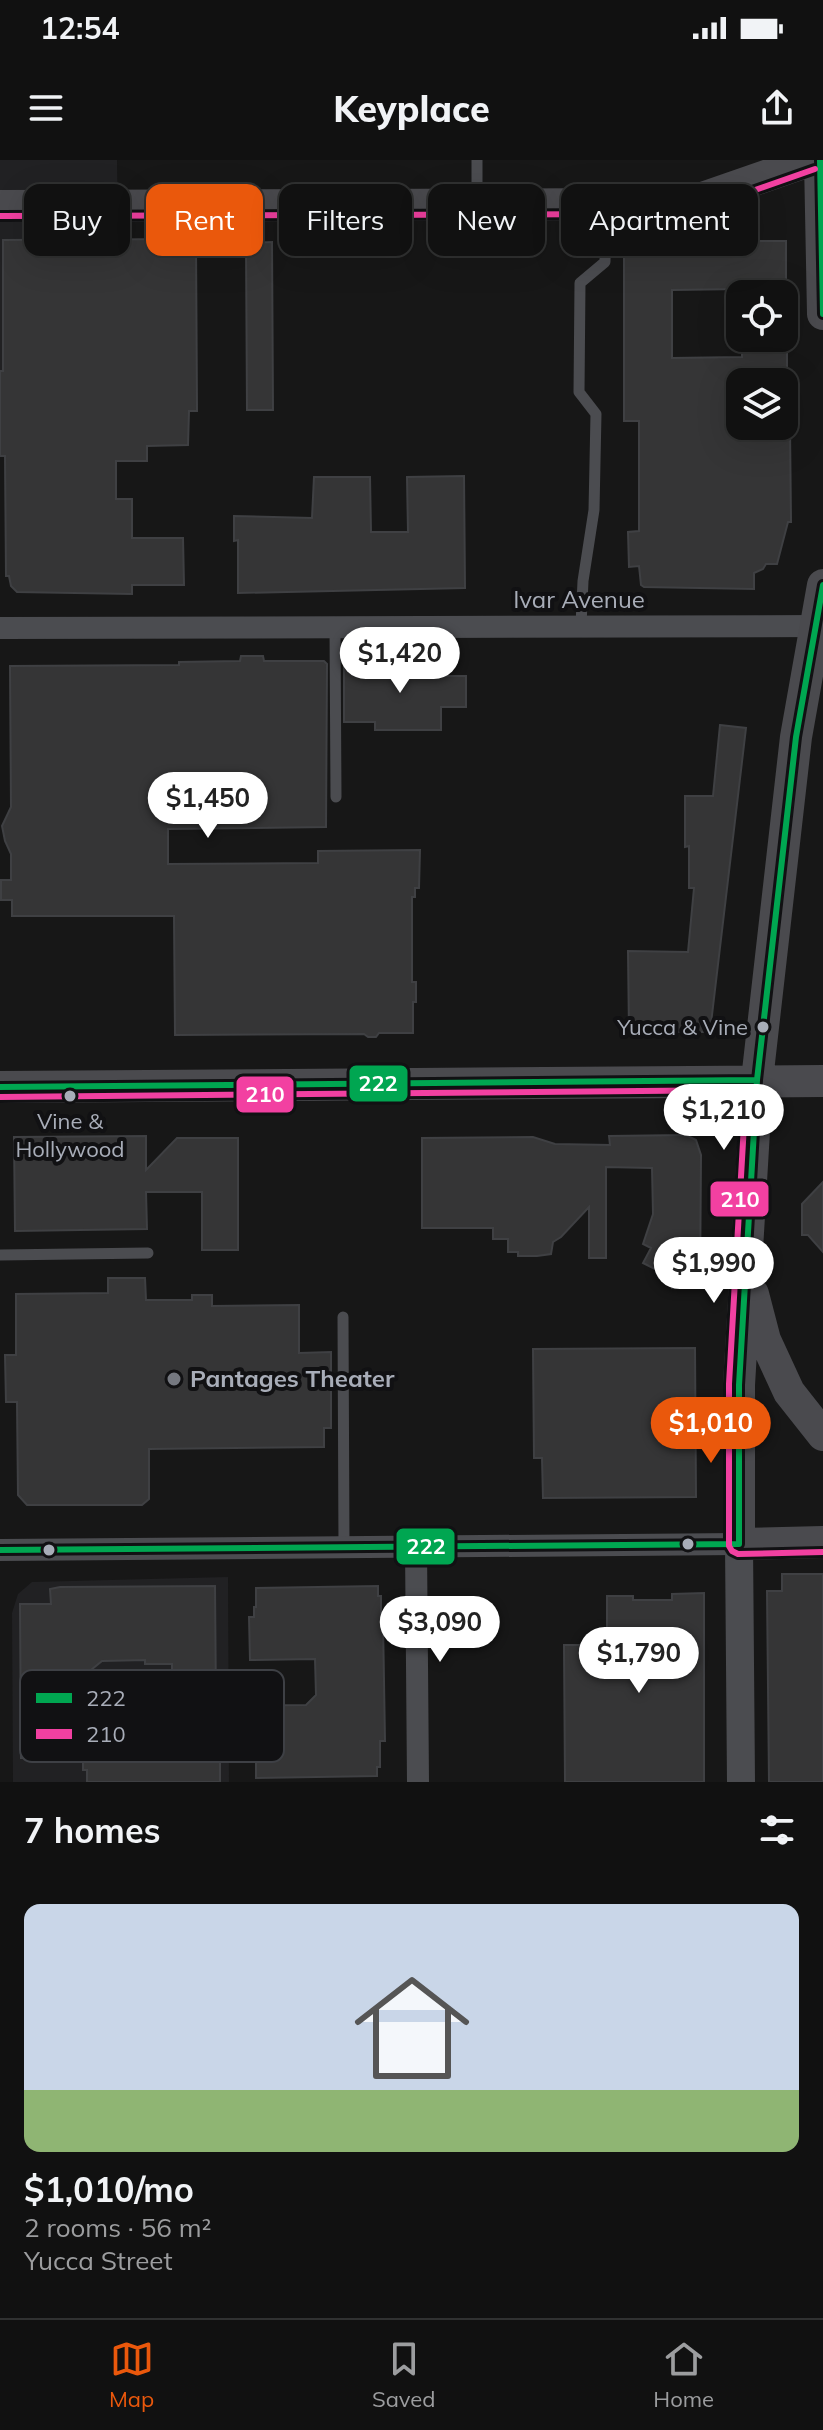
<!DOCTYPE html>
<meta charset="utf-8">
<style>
body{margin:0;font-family:Mulish,sans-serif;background:#1a1a1a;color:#f1f3f6;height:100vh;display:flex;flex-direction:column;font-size:30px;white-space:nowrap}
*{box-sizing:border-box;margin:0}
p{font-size:26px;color:#9c9d9f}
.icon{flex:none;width:44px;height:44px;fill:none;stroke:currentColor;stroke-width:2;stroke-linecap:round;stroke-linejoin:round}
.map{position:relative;height:1622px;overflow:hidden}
.side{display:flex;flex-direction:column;background:#111;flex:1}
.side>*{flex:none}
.guide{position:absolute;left:24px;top:24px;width:776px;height:72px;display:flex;gap:16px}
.fabs{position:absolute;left:726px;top:120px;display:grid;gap:16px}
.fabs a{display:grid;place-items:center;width:72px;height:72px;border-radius:16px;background:#111;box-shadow:0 8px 32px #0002,0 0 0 2px #303131;font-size:40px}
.price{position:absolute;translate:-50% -68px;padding:0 18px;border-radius:28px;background:#fff;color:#222;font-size:26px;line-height:52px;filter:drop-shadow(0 2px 4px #0008)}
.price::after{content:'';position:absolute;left:50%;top:48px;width:24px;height:18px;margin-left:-12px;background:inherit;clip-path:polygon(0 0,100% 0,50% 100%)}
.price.on{background:#ea580c;color:#fff}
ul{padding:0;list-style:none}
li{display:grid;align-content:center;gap:16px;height:424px;padding:0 24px}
li span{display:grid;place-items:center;height:248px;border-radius:16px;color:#555}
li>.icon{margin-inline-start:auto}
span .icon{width:144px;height:144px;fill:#fffc;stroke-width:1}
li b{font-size:34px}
h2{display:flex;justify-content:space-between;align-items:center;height:96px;padding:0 24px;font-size:34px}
.chip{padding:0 28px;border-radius:16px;background:#111;box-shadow:0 8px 32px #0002,0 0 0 2px #303131;font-size:28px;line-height:72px}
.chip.on{background:#ea580c;color:#fff}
.status{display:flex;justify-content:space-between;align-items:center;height:56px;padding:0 40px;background:#111;direction:ltr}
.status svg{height:22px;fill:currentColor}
header{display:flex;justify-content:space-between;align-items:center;height:104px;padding:0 24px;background:#111;font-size:36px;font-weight:800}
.dock{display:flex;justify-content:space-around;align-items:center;height:112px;border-top:2px solid #303131;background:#111;font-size:22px;color:#9c9d9f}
.dock a{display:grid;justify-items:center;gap:4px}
.dock .on{color:#ea580c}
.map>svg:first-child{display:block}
.built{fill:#212123}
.building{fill:#353536;stroke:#3f4043;stroke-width:2;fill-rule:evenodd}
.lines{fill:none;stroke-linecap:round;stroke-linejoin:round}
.service{stroke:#4b4c50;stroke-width:11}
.minor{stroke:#4b4c50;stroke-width:22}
.tertiary{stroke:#4b4c50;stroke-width:28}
.secondary{stroke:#4a4a4e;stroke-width:32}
.bus-1-casing{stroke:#111113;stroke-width:12}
.bus-2-casing{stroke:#111113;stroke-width:12}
.bus-1{stroke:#00a651;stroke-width:6}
.bus-2{stroke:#f240a1;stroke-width:6}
.bus-dot{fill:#a8adb8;stroke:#111113;stroke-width:3}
.poi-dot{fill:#757880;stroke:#111113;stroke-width:3}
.labels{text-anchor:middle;stroke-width:8;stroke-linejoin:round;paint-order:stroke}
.bus-label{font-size:22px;fill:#a8adb8;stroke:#111113;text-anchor:end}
.street-label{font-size:24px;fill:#a8adb8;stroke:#111113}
.poi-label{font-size:24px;font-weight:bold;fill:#a8adb8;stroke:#111113;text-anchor:start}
.key{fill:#111113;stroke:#3e4045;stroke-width:2}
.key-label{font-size:22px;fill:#a8adb8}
.line-badge{stroke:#111113;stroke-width:3}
.badge-label{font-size:22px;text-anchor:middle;font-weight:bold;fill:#fff}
</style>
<div class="status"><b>12:54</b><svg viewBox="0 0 49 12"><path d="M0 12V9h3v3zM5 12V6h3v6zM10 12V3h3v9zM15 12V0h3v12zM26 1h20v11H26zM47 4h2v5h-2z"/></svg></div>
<header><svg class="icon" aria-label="menu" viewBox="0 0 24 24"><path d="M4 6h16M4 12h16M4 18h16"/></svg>Keyplace<svg class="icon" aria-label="share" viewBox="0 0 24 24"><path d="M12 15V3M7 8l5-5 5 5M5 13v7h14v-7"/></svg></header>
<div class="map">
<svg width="823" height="1622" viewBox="0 0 823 1622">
<rect width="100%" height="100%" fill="#171717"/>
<path class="built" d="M0 0H117L120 211 0 212Z
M228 1417 229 1622H13L12 1453 18 1434 32 1422Z"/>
<path class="building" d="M187 79V83H196L197 251H189L188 285 147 286V301H116V339H132V378H183L184 425H132V434L17 432 11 426 9 416H6L5 296H0V211H3V80Z
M624 81H786V134H741V129L672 130V198L742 197V178H787V222H740V266H790L791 362H788L777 404H766L763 409 754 413V429L644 427 641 425 639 406 629 407 628 372 639 371V261H624Z
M272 82 273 250H247L246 83Z
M464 316 465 428 238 433V380L234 381V356L312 358 314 317H370L371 372H408L407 317Z
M241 496H263L264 501H324L327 504 326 667 168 669V704L318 703V691L420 690 419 728H415V737H412V822H416V842H413V873H379L376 877H368L364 874 175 875 174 756H12V740H1V720H11V694L5 681 2 666 11 647 10 506 179 505V502L240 501Z
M344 504H440V516H466V547H441V570H375V562H344Z
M720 565 746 568 710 872H629L628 791 688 792 694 728H689V686L685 687V636H713Z
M686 975 696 980 701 995 700 1128H672V1118H659V1111L643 1103 651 1088 643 1084 653 1054 652 1008 606 1007V1098H589V1047L561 1077 553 1082 551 1094 537 1096H518V1092H508V1079H493V1068H422V978L533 977 555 984 610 985 609 976Z
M146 976V1010L177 978H238V1090H202V1032H146L147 1069 15 1071 14 977Z
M823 1022V1092L808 1075H802V1044Z
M108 1118H145L146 1140H192V1135H212V1146L299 1145V1193L331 1192V1268H324V1287L149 1289V1339L142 1345H27L18 1335 17 1242H6L5 1195H16V1134L108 1133Z
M695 1188 696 1337 543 1338 542 1298H534L533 1189Z
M782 1414H823V1622H769L767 1431H782Z
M215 1426 216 1546 306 1545 316 1535 315 1499 250 1500 249 1457H254V1447H256V1428L378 1426V1436H381V1460L383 1461 385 1581H380V1607H377V1616L256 1618V1601L220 1602V1622H87V1610H83V1598H21L20 1444H51L50 1429 60 1427ZM145 1500V1504H172V1546H91V1510L102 1501Z
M704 1433V1622H565L564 1485H607V1436H633V1440H672V1434Z"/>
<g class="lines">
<path class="service" d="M477 0V44
M581 465 583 421 594 350 596 254 579 232 580 123 605 102 606 48
M335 467 336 637
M0 1095 148 1093
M343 1157 344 1388"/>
<path class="minor" d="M0 468 823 466
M416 1387 418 1622
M0 1390 739 1384"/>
<path class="tertiary" d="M739 1384 741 1622"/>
<path class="secondary" d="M820 0 823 154
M0 46 634 44 702 38 812 0
M823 425 796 577 757 920 739 1225V1384L823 1382
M0 927 823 921
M753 1134 765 1180 789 1232 823 1275"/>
<g class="bus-1-casing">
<path id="bus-1" d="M820 0 823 154
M0 927 757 920
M0 1390 739 1384V1225L757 920 796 577 823 425"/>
</g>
<g class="bus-2-casing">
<path id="bus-2" d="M0 56 635 54 704 48 815 9
M0 937 746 930 729 1224V1386L732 1391 738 1394 823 1392"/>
</g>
<use href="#bus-1" class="bus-1"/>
<use href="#bus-2" class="bus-2"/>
</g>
<g class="bus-dot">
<circle cx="763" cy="867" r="7"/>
<circle cx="70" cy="936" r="7"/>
<circle cx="688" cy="1384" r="7"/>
<circle cx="49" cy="1390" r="7"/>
</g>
<circle class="poi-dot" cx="174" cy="1219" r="8"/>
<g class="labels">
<g class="bus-label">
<text x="748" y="875">Yucca &amp; Vine</text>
<text x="70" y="969" text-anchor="middle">Vine &amp;<tspan x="70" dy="28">Hollywood</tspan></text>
</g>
<g class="street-label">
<text x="579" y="448">Ivar Avenue</text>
</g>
<g class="poi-label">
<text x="190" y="1227">Pantages Theater</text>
</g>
</g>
<rect x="20" y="1510" width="264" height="92" rx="12" class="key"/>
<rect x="36" y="1533" width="36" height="10" fill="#00a651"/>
<rect x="36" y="1569" width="36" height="10" fill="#f240a1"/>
<g class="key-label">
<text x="86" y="1546">222</text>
<text x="86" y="1582">210</text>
</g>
<g class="line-badge">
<rect x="348" y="904" width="61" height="39" rx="8" fill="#00a651"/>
<rect x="235" y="915" width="60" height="39" rx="8" fill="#f240a1"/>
<rect x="709" y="1020" width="61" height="38" rx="8" fill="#f240a1"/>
<rect x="395" y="1367" width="61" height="39" rx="8" fill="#00a651"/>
</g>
<g class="badge-label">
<text x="378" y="931">222</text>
<text x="265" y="942">210</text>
<text x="740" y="1047">210</text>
<text x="426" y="1394">222</text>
</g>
</svg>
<div class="fabs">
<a><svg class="icon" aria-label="locate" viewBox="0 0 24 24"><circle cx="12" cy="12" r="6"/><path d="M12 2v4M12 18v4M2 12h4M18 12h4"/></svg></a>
<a><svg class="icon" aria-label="layers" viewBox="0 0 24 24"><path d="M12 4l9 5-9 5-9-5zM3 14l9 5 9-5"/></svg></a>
</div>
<b class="price" style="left:400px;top:535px">$1,420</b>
<b class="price" style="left:208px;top:680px">$1,450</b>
<b class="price" style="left:724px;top:992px">$1,210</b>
<b class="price" style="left:714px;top:1145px">$1,990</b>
<b class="price on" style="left:711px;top:1305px">$1,010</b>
<b class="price" style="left:440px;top:1504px">$3,090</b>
<b class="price" style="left:639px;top:1535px">$1,790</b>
<div class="guide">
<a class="chip">Buy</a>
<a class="chip on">Rent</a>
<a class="chip">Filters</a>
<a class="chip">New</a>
<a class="chip">Apartment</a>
</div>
</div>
<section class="side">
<h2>7 homes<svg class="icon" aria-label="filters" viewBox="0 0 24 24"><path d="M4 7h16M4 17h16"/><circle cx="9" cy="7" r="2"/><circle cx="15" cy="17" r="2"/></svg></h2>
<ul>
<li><span style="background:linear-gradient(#c9d6e8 75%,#8fb573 0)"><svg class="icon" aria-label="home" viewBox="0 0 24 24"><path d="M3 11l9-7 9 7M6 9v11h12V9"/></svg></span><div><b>$1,010/mo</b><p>2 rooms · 56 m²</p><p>Yucca Street</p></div></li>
</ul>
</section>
<nav class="dock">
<a class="on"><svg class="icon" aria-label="map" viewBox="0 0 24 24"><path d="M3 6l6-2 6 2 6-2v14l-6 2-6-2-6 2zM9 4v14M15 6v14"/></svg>Map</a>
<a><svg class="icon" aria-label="saved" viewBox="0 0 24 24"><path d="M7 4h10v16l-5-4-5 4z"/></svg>Saved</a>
<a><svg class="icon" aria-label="home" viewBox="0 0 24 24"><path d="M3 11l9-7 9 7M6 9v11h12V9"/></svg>Home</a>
</nav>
